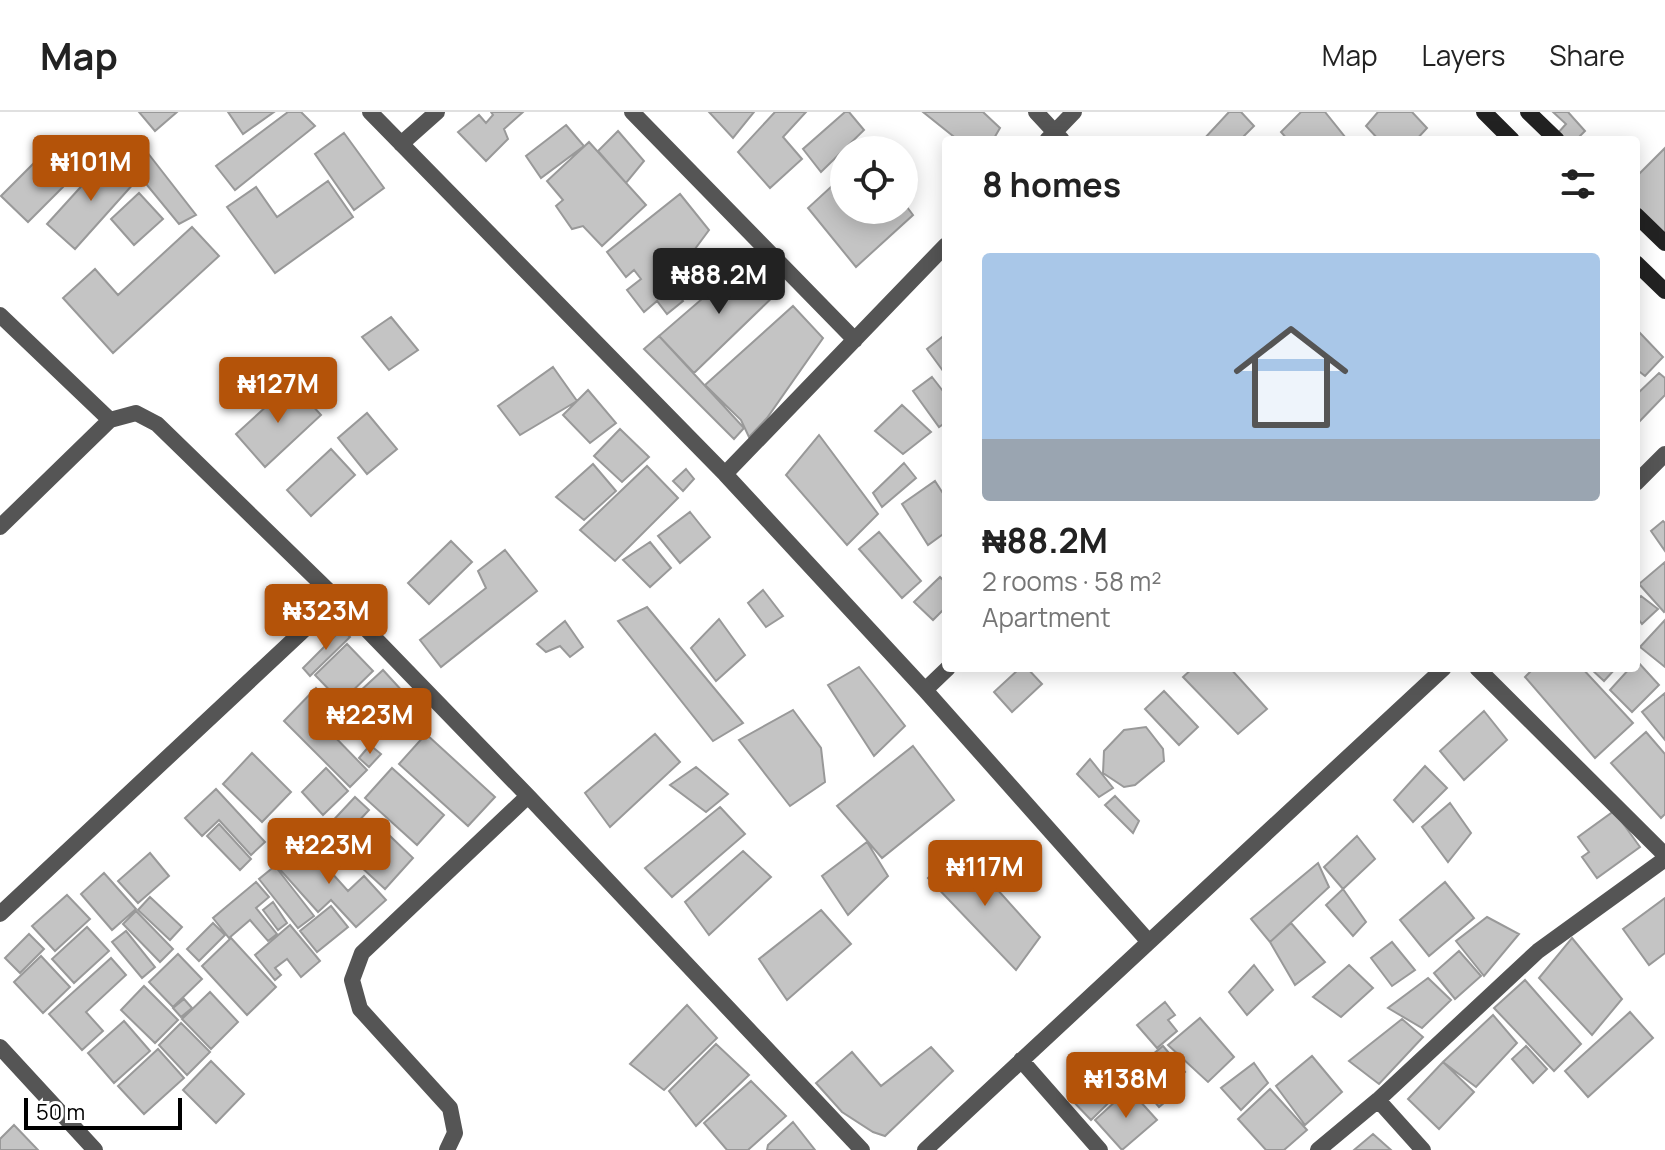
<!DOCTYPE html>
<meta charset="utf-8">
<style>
body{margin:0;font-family:Manrope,sans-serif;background:#f6f6f6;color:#222;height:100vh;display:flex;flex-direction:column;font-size:30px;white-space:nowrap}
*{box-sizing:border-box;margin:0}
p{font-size:26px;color:#767676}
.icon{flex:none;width:44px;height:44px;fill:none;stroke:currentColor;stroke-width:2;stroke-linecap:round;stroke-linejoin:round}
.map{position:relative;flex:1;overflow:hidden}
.drawer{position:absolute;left:942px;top:24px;width:698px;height:536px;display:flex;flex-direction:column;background:#fff;border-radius:8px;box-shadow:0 4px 20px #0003}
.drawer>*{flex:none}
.buttons{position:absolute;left:830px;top:24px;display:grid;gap:16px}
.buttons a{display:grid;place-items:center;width:88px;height:88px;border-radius:50%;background:#fff;box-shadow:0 4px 20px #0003;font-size:40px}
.scale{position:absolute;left:24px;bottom:20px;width:158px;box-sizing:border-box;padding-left:8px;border:4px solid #000;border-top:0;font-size:22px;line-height:28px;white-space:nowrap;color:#000;-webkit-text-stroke:6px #fff;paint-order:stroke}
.price{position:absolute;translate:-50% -68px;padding:0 18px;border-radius:8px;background:#b45309;color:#fff;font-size:26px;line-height:52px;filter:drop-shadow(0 2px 4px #0008)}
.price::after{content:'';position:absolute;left:50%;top:48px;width:24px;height:18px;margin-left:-12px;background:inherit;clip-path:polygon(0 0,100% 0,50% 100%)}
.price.selected{background:#222;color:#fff}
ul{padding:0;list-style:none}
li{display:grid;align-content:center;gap:16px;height:424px;padding:0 40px}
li+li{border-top:2px solid #e0e0e0}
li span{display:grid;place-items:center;height:248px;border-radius:8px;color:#555}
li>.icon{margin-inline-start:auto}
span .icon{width:144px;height:144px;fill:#fffc;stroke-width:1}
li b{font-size:34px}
h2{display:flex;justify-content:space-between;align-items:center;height:96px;padding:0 40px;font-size:34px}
header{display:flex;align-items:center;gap:48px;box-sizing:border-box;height:112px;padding:0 40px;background:#fff;border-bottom:2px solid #e0e0e0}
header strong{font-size:38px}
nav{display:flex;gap:44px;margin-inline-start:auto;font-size:28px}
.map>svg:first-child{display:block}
.building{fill:#c4c4c4;stroke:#999;stroke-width:2}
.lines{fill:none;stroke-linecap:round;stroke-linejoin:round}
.minor{stroke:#555;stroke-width:16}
.secondary{stroke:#222;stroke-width:16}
</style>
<header>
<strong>Map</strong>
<nav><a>Map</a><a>Layers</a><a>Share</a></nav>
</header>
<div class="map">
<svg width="1665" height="1038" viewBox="0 0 1665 1038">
<rect width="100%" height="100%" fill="#fff"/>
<path class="building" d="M139 0H177L155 19Z
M228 0H274L243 22Z
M288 0H301L315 14 235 78 216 54Z
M491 0H523L504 17 508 27 486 49 458 20 479 3 486 11 493 3Z
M709 0H754L733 26Z
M775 0H806L783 25 802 47 770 76 738 40Z
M845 0H849L864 18 821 60 803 37Z
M923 0H983L1000 16 993 28H958Z
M1229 0H1241L1254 14 1240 28H1203Z
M1301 0H1325L1345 25 1342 28H1288L1281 20Z
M1378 0H1412L1427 16 1416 28H1379L1366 14Z
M1553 0H1568L1585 19 1576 28H1562L1557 22 1566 12Z
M566 13 584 34 541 66 526 44Z
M618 19 644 49 626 71 598 39Z
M344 21 384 76 354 98 315 42Z
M589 30 646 93 602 134 583 114 572 117 556 94 563 88 547 69Z
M1665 36V128L1636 98V65Z
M147 40 196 103 179 112 133 56Z
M108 45 135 70 75 137 47 112Z
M36 49 63 75 28 110 1 84Z
M844 63V98H904V91L913 103 856 155 808 96Z
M328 69 353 105 275 161 227 95 256 75 277 105Z
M139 81 163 107 134 133 111 107Z
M680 82 709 118 695 137 711 149 675 178 683 189 667 202 657 189 644 200 627 178 641 167 634 158 626 165 607 140Z
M192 115 219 144 113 241 63 186 95 157 118 183Z
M747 148 778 180 694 261 659 224Z
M793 194 823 226 767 306 749 325 741 308 705 273Z
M391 205 418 238 389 258 362 225Z
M1640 221 1663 245 1645 264 1636 257V225Z
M946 222V263L927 237Z
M659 224 744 316 734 327 644 237Z
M553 255 577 289 520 323 498 294Z
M1659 261 1665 266V283L1636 313V283Z
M932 265 946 283V310L939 315 913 279Z
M292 271 321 303 265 355 236 322Z
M588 278 616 311 590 331 563 303Z
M902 293 931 320 903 342 875 319Z
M367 301 397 337 367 362 338 326Z
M620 317 649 345 622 370 594 344Z
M819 323 878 402 847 433 786 363Z
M331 337 355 363 311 404 287 378Z
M904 351 916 366 882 395 873 381Z
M593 352 616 379 584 408 556 385Z
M647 354 678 386 615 449 580 418Z
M686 357 694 367 683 379 673 369Z
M935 369 946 386V420L928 433 902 392Z
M690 400 710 425 680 451 658 424Z
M1663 409 1665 411V439L1651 419Z
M879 420 921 469 902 486 859 437Z
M451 429 472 450 429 492 408 471Z
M650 430 671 456 650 475 623 448Z
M505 438 537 479 441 555 420 528 486 476 478 459Z
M1665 450V499L1664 500 1639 472Z
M940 465 946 471V495L933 508 914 490Z
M763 478 783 504 766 515 748 491Z
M1641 484 1658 497 1642 512 1636 504V488Z
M647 495 743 611 713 629 618 509Z
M719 507 745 543 716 569 691 536Z
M1665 508V555L1640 535Z
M565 509 583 535 570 545 560 534 546 540 537 532Z
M342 517 350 525 310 564 303 556Z
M347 532 373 559 341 590 315 563Z
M1637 549 1659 573 1632 600 1610 578 1630 556H1636Z
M859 555 905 614 874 644 828 573Z
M1020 556H1027L1042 572 1012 600 994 580Z
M1193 556H1230L1267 597 1238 622 1183 565Z
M1534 556H1582L1633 611 1595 646 1525 565Z
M1590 556H1616L1604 569Z
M383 558 425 604 401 626 359 580Z
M316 576 344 604 329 619 367 658 350 675 284 609Z
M1164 579 1198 615 1179 633 1145 597Z
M355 581 385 613 370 626 341 594Z
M1665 581V628L1642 600Z
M793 598 821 636 825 670 790 694 739 628Z
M1484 599 1507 628 1464 668 1440 639Z
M1146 615 1163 637 1164 649 1135 673 1124 675 1103 661 1104 639 1124 618Z
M1646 620 1665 642V702L1661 706 1611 651Z
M426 622 495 685 468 714 399 652Z
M655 622 680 650 610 715 585 681Z
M370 633 381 642 369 655 359 646Z
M913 634 954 688 882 746 837 694Z
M252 641 291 680 262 710 223 672Z
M1090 647 1113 676 1099 685 1077 662Z
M1425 654 1447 676 1413 710 1394 688Z
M696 655 728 682 706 700 670 673Z
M326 656 348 679 323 703 302 680Z
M392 656 444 703 417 733 365 686Z
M216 677 265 730 251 743 219 708 202 724 185 706Z
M1115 684 1139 709 1133 721 1105 693Z
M355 685 369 698 340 729 326 716Z
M1450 691 1471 721 1448 750 1422 715Z
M720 695 745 722 672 785 645 756Z
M1614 699 1640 735 1597 766 1582 745 1589 740 1578 725Z
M219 712 251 747 240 758 207 724Z
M389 723 413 746 385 777 360 754Z
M1357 724 1375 747 1343 777 1324 755Z
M303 729 348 779 364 764 386 788 356 815 331 788 318 800 276 753Z
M867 730 888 764 848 803 822 764Z
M960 736 1040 825 1016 858 928 766Z
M743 739 771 765 709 823 685 790Z
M150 741 169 764 138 791 118 769Z
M1318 751 1329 775 1270 830 1251 807Z
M275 754 314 804 298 816 259 767Z
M104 761 136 797 112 818 81 782Z
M256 770 269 785 256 796 277 822 268 829 250 808 229 826 213 806Z
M1445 770 1474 806 1429 844 1400 808Z
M1343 777 1366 810 1353 824 1326 793Z
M67 783 90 807 55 839 32 814Z
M150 785 182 815 170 828 138 798Z
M1665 786V841L1649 853 1623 817Z
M273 790 287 811 278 818 263 798Z
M331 794 348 815 317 840 300 819Z
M821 798 851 832 787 888 759 847Z
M136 799 173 837 160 850 123 812Z
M1487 805 1519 822 1484 864 1456 829Z
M213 811 225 823 199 849 187 837Z
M1291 811 1325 850 1295 873 1270 830Z
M290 813 320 849 301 865 287 847 275 856 281 863 275 868 255 843Z
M87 815 109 839 74 871 52 847Z
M126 819 155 855 142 866 112 830Z
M29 822 44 837 20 861 5 846Z
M231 826 276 875 247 903 202 854Z
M1572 826 1622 887 1592 923 1539 866Z
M1392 830 1415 858 1392 874 1371 846Z
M1459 839 1481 864 1455 887 1434 861Z
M178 842 202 867 173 895 149 870Z
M41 844 70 875 43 901 14 870Z
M111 846 126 863 86 900 103 919 82 938 49 902Z
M1254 853 1273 878 1247 903 1229 880Z
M1349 853 1373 876 1341 905 1313 885Z
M1428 866 1451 888 1422 916 1388 896Z
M1525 868 1581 932 1554 959 1494 896Z
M144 874 178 908 155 931 121 898Z
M210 880 238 910 211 937 182 907Z
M184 887 192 896 181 905 173 896Z
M1165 890 1175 903 1168 908 1177 919 1157 936 1137 913Z
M687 893 717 926 664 978 630 952Z
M1630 900 1653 926 1588 985 1565 959Z
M1493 903 1517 931 1476 975 1443 950Z
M1200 906 1234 945 1208 970 1168 933Z
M1402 907 1423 925 1379 972 1349 949Z
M124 909 150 939 114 971 88 941Z
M181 911 210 940 187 963 159 933Z
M716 932 749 963 696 1014 669 979Z
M1163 934 1185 960 1174 970 1152 943Z
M1526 934 1547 957 1533 971 1512 947Z
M931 935 953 959 885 1024 873 1020 842 1000 816 971 852 940 881 974Z
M158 937 184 966 144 1002 118 974Z
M1109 944 1132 968 1091 1008 1068 984Z
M1312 944 1342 980 1305 1013 1276 974Z
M211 949 244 982 216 1011 183 978Z
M1443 950 1474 980 1439 1017 1408 987Z
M1254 951 1268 971 1241 998 1221 976Z
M1145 953 1171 985 1159 995 1132 963Z
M751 969 786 1004 748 1038H727L704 1011Z
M1129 977 1157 1008 1122 1038 1095 1008Z
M1270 977 1307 1018 1284 1038H1266L1238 1007Z
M793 1010 815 1038H767L768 1033Z
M14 1013 38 1038H0V1027Z
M1373 1022 1391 1038H1354Z"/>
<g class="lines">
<path class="minor" d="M370 0 725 362 925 578 1149 830
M632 0 855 228
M1036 0 1062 28
M1047 28 1074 0
M401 32 437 0
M0 203 110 308 136 301 157 312 337 487 528 684 862 1038
M725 362 946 133
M1636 371 1665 342
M0 415 110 308
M1477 556 1665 743
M925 578 948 556
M0 802 337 487
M0 935 95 1038
M1021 948 1100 1038
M1378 988 1423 1038
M447 1038 455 1021 450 996 360 897 352 868 362 841 528 684
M925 1038 1444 556
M1318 1038 1378 988 1538 839 1665 747"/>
<path class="secondary" d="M1484 0 1512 28
M1528 0 1557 28
M1636 103 1665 131
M1636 151 1665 179"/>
</g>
</svg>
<div class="buttons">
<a><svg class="icon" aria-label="locate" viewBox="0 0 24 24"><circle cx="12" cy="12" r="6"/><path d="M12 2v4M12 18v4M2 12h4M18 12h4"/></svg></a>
</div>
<div class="scale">50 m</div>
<b class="price" style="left:91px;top:91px">₦101M</b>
<b class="price selected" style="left:719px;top:204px">₦88.2M</b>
<b class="price" style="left:278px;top:313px">₦127M</b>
<b class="price" style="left:326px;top:540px">₦323M</b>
<b class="price" style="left:370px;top:644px">₦223M</b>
<b class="price" style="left:329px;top:774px">₦223M</b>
<b class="price" style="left:985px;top:796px">₦117M</b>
<b class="price" style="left:1126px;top:1008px">₦138M</b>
<section class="drawer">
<h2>8 homes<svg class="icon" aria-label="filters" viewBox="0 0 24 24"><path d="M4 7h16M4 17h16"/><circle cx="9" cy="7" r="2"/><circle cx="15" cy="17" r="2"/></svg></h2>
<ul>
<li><span style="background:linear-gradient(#a9c7e8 75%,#9aa5b1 0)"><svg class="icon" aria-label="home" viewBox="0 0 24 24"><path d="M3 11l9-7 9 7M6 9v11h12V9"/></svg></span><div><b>₦88.2M</b><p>2 rooms · 58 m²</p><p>Apartment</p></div></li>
</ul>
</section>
</div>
